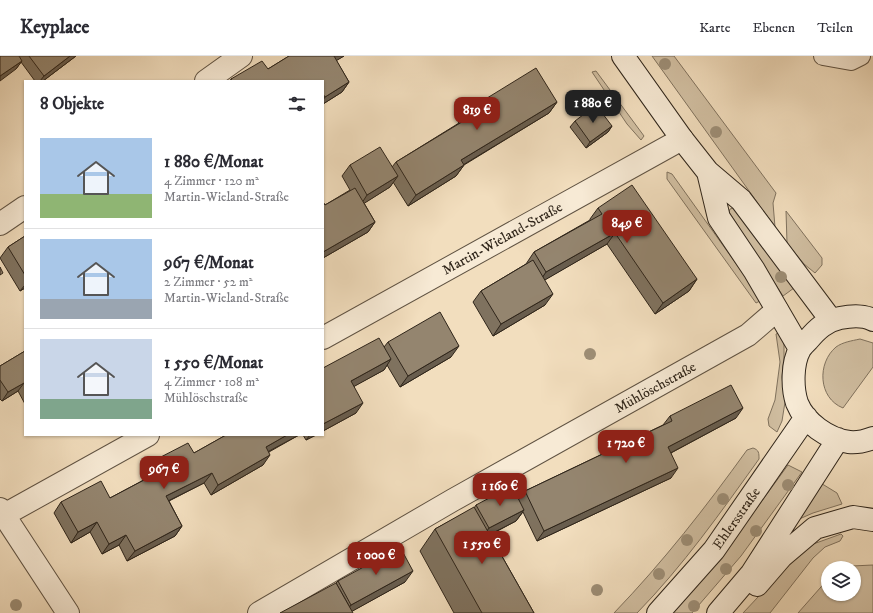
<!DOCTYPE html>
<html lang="de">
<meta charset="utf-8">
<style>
body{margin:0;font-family:"IM FELL DW Pica",serif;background:#f2f2f3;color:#2b2b33;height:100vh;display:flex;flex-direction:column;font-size:15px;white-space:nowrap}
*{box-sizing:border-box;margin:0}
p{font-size:13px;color:#7c7c81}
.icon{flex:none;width:22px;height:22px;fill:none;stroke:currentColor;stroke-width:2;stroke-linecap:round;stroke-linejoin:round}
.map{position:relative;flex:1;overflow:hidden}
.sheet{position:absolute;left:24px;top:24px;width:300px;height:356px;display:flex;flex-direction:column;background:#fff;border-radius:0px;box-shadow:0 1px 3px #0004}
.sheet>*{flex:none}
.buttons{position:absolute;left:821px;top:505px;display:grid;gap:8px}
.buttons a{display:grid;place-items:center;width:40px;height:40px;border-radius:50%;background:#fff;box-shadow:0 1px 3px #0004;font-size:20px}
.price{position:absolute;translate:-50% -34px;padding:0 9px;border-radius:8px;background:#8f2418;color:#fff;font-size:13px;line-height:26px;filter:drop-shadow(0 1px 2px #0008)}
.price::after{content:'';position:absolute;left:50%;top:24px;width:12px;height:9px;margin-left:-6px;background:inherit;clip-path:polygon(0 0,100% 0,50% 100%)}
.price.selected{background:#222;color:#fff}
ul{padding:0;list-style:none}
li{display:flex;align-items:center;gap:12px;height:100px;padding:0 16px}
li+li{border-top:1px solid #e1e1e2}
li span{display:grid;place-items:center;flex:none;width:112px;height:80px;border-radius:0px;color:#555}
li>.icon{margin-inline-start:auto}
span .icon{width:48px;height:48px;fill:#fffc;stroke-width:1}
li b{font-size:17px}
h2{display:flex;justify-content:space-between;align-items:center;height:48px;padding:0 16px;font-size:17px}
header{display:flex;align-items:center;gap:24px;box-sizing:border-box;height:56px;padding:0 20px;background:#fff;border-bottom:1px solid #e1e1e2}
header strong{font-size:19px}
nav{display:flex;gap:22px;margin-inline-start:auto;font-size:14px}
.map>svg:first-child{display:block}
.green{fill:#d1bfa2;stroke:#80725e}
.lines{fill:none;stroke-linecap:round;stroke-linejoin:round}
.lane-casing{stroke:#605343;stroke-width:20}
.street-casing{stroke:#605343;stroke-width:24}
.secondary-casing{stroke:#2f251a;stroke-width:24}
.lane{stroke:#f7ead5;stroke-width:18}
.street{stroke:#f7ead5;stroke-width:22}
.secondary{stroke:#f7ead5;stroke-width:22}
.tree{fill:#9d8e76}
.wall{fill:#7f725f;stroke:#2f251a}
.shaded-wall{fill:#685d4e;stroke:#2f251a}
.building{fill:#94856f;stroke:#2f251a}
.labels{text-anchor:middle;stroke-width:3;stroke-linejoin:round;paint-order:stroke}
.street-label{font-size:14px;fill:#2f251a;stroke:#f7ead5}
</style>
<header>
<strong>Keyplace</strong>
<nav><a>Karte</a><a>Ebenen</a><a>Teilen</a></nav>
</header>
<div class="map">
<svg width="873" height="557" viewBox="0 0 873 557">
<rect width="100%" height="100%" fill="#f2debe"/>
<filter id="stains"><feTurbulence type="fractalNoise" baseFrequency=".005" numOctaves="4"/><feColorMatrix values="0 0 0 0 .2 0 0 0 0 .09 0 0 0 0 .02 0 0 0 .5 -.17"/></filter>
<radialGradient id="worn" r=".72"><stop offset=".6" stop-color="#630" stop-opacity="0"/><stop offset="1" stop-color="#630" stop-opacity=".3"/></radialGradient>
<path class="green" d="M652 0H674L776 137 773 147 775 171Z
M596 15 644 80 641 84 627 68 592 16Z
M667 116 672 118 762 244 756 247 667 123Z
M737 151 794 232 783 240 729 156 730 153Z
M786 155 822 202V209L815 217 804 208 787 187Z
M781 276 784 289V300L782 321 785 346 782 365 777 376 769 370 768 363 775 344 780 306 776 278Z
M860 283 873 287V311L843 352C818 342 817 307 836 291 843 286 851 285 860 283Z
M753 392C759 394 759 397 759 403 721 456 683 510 637 557H614C663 506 706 451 747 394Z
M788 409 802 416 741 500 692 557H673L732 486Z
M819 426 837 437 842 448 813 457 797 464Z
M841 478 843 480 840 485 825 491 813 502 770 557H743L805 491Z
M873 509V557H798L828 523V538H854V512H848L852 510Z"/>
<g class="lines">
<g class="lane-casing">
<path id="lane" d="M823 0 851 5 861 0"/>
</g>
<g class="street-casing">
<path id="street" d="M206 25 241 0
M0 168 25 151
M323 282 682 83
M0 453 68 557
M4 459 148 379
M259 557 453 444 748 279 777 254"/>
</g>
<g class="secondary-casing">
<path id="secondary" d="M623 0 682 83 708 116 741 144 831 264
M708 116 719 162 754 214 800 293
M873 264C864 259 850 260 840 262 826 265 817 273 808 284 805 287 802 290 800 293 792 307 792 332 797 347 805 367 828 383 849 386 857 387 865 385 873 382
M757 529 782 500 815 472 853 461 873 464
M658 557 714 494 806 361
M718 557 752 517 838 383"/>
</g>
<use href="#lane" class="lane"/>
<use href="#street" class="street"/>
<use href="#secondary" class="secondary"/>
</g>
<g class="tree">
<circle cx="665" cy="8" r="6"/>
<circle cx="716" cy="76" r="6"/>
<circle cx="781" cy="221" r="6"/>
<circle cx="590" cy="298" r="6"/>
<circle cx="788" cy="429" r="6"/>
<circle cx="723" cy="443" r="6"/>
<circle cx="756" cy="475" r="6"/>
<circle cx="687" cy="484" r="6"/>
<circle cx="726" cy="513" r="6"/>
<circle cx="659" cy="518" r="6"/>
<circle cx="597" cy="534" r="6"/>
<circle cx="16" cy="549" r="6"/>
<circle cx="694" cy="550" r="6"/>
</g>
<path class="wall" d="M0 0H76L43 25H35L21 6 16 13Z
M289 0H344L336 4 349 26 342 36 323 48V25H230L231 23 268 13Z
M557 46 549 57 464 109 456 120 408 150 393 126 390 131 364 147 375 166 368 176 323 202V146L325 149 350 134 342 120 350 109 392 111 396 106 459 67 458 66 466 55Z
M575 65 612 70 608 76 586 92 570 71Z
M598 152 697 223 689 235 655 258 607 188 544 224 545 249 493 280 473 246 481 235 526 208 534 196 590 164V163Z
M25 180V232L20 235 0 202 8 191Z
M388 286 451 301 400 331 387 309 384 314 354 330 356 357 323 375V312L384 291Z
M25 295V348L18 335 2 345 0 343V310Z
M670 360 736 362 671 397V422L537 485 523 456 516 465 490 479 534 557H454L420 495 435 473 474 452 476 449 519 443 525 435 663 369Z
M226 379H299L269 396 263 409 211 439 204 427 169 445 182 470 175 480 127 505 119 489 102 498 90 476 71 487 54 457 61 446 110 442 153 419 150 413 157 403 194 397Z
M303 379H316L306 384Z
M338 525 405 526 352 555 336 527Z"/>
<path class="shaded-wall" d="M70 0H76L43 25H40L44 20Z
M333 0H344L326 11Z
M22 5 16 13 0 25V20Z
M349 26 342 36 323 48V44L325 41Z
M557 46 549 57 453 115 461 104Z
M612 70 608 76 586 92 590 86Z
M464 109 456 120 408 150 416 139Z
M398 120 390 131 360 150 367 139Z
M375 166 368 176 323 202V196Z
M615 177 607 188 538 228 546 216Z
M697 223 689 235 655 258 663 247Z
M25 229V232L20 235Z
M553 238 545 249 493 280 501 268Z
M459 290 451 301 400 331 408 320Z
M391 303 384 314 344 336 351 325Z
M24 327 18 335 2 345 8 336Z
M363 347 356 357 323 375V368Z
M743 352 736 362 661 402 668 391Z
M287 379H299L258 401 266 391Z
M310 379H316L306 384Z
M270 399 263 409 211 439 218 429Z
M678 412 671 422 537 485 544 475Z
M212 417 204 427 158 450 166 440Z
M524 454 516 465 481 483 489 472Z
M97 466 90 476 71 487 78 476Z
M182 470 175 480 127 505 135 495Z
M126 479 119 489 102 498 109 488Z
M413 515 405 526 349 557H345L351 549Z"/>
<path class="building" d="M0 0H19L22 5 0 20Z
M29 0H70L44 20Z
M289 0H334L349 26 325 41 323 38V25H232L231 23 262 5 268 13Z
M536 12 557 46 461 104 464 109 416 139 396 106 470 61 466 55Z
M596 49 612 70 590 86 575 65Z
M380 91 398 120 367 139 350 109Z
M632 129 697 223 663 247 615 177 546 216 534 196 602 158 598 152Z
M355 132 375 166 323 196V146L325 149Z
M25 180V219L8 191Z
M533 204 553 238 501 268 481 235Z
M0 211 3 217 0 219Z
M440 256 459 290 408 320 388 286Z
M379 282 391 303 351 325 363 347 323 368V312Z
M25 295V328L24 327 8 336 0 324V310Z
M731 329 743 352 668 391 678 412 544 475 525 435 672 365 670 360Z
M226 379H287L266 391 270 399 218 429 212 417 166 440 182 470 135 495 126 479 109 488 97 466 78 476 61 446 101 425 110 442 163 414 157 403 188 387 194 397Z
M512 430 524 454 489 472 476 449Z
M474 451 534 557H482L435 473Z
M400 491 413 515 351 549 338 525Z
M336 527 353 557H280Z"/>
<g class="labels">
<g class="street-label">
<text transform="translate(502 182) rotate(-29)" y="5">Martin-Wieland-Straße</text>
<text transform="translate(655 331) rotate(-29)" y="5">Mühlöschstraße</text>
<text transform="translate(736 462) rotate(-55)" y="5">Ehlersstraße</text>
</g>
</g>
<rect width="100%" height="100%" filter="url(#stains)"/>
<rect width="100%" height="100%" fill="url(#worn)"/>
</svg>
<div class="buttons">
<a><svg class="icon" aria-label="layers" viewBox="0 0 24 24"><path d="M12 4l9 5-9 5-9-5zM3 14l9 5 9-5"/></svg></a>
</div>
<b class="price selected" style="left:593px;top:68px">1 880 €</b>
<b class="price" style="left:477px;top:75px">819 €</b>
<b class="price" style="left:627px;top:188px">849 €</b>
<b class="price" style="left:626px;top:408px">1 720 €</b>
<b class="price" style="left:164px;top:434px">967 €</b>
<b class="price" style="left:500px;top:451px">1 160 €</b>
<b class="price" style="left:482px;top:509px">1 550 €</b>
<b class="price" style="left:376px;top:520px">1 000 €</b>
<section class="sheet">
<h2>8 Objekte<svg class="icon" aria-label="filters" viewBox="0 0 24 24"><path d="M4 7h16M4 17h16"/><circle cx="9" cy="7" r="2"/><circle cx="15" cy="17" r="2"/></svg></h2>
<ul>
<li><span style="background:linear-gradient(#a9c7e8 70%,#8fb573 0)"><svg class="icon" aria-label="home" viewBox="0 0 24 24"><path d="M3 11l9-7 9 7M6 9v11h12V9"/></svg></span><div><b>1 880 €/Monat</b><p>4 Zimmer · 120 m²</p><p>Martin-Wieland-Straße</p></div></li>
<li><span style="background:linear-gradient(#a9c7e8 75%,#9aa5b1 0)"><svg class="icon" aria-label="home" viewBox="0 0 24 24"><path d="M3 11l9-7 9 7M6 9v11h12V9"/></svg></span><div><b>967 €/Monat</b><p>2 Zimmer · 52 m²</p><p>Martin-Wieland-Straße</p></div></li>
<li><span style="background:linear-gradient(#c9d6e8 75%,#7fa58c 0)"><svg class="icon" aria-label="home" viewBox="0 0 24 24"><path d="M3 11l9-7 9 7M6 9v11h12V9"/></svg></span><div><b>1 550 €/Monat</b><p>4 Zimmer · 108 m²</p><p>Mühlöschstraße</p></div></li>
</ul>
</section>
</div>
